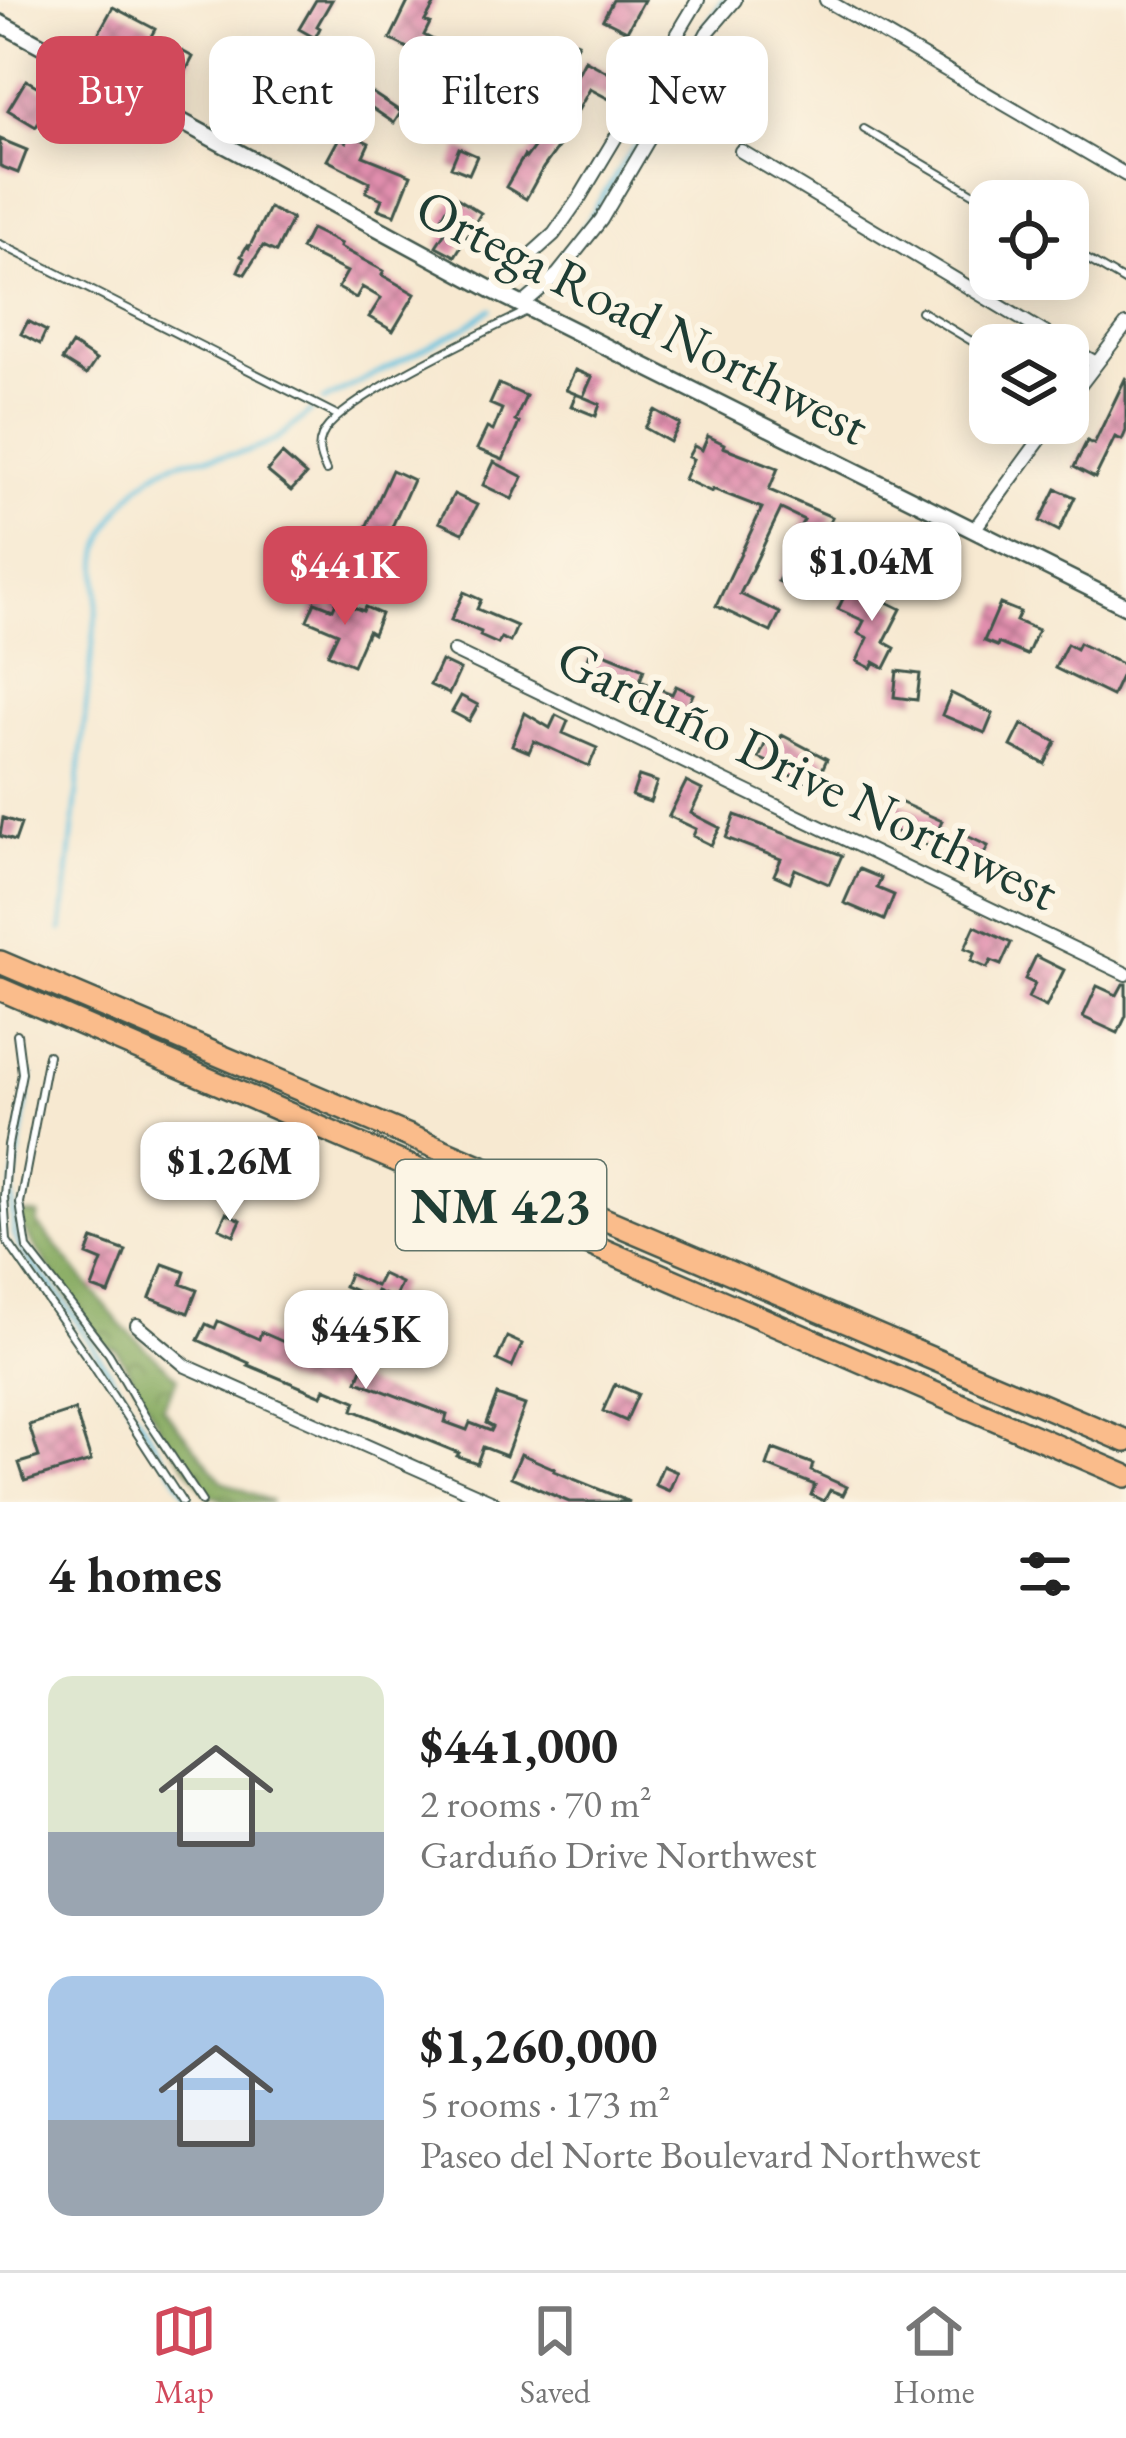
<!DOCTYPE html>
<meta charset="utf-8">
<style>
body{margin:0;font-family:"EB Garamond",serif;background:#f2f2f2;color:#222;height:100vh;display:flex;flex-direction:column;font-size:45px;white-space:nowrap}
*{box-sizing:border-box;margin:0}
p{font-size:39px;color:#767676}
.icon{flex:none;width:66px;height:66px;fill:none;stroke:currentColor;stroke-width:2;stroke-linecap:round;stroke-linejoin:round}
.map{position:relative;height:1502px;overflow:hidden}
.details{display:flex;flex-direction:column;background:#fff;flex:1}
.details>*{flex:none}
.top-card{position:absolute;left:36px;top:36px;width:1056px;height:108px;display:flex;gap:24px}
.buttons{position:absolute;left:969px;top:180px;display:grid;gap:24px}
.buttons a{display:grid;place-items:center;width:120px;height:120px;border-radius:24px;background:#fff;box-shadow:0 6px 30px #0003;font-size:60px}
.price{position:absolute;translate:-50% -102px;padding:0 27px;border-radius:24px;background:#fff;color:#222;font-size:39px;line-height:78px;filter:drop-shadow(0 3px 6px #0008)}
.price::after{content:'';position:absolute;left:50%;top:72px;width:36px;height:27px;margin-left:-18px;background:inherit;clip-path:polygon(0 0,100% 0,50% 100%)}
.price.active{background:#d1495b;color:#fff}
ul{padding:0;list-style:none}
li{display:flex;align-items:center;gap:36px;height:300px;padding:0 48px}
li span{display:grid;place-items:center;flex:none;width:336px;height:240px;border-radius:24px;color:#555}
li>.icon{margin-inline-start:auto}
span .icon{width:144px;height:144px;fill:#fffc;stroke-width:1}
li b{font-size:51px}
h2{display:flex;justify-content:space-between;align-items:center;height:144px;padding:0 48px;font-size:51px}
.pill{padding:0 42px;border-radius:24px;background:#fff;box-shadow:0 6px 30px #0003;font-size:42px;line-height:108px}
.pill.active{background:#d1495b;color:#fff}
.menu{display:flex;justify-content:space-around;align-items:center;height:168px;border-top:3px solid #e0e0e0;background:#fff;font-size:33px;color:#767676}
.menu a{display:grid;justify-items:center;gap:6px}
.menu .active{color:#d1495b}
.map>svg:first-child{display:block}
.forest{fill:url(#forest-crowns);stroke:#52744a;stroke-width:3}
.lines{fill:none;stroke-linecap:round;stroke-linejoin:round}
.stream{stroke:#61c1df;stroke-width:4.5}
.building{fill:url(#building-cross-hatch)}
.service-casing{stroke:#3f574c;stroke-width:10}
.minor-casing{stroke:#3f574c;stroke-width:16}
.tertiary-casing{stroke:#3f574c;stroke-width:20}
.motorway-casing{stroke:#3f574c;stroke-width:26}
.service{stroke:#fff;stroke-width:6}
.minor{stroke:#fff;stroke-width:12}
.tertiary{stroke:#fff;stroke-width:15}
.motorway{stroke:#fabc8b;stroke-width:21}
.labels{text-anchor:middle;stroke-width:12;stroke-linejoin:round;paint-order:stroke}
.shield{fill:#fcf5e5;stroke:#617469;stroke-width:3}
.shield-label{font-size:51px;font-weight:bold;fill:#1f3d34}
.street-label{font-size:54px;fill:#1f3d34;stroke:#fcf5e5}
</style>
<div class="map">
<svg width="1126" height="1502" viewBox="0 0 1126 1502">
<defs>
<pattern id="forest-crowns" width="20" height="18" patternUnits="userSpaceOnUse" patternTransform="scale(3)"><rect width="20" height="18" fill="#86aa60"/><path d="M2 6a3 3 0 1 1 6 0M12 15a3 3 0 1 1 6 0" fill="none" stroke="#6d8c50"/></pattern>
<pattern id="building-cross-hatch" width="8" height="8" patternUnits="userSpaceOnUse" patternTransform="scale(3)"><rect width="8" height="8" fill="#e18ead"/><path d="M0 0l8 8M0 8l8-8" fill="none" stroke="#b6758e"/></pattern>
</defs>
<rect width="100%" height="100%" fill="#fcf5e5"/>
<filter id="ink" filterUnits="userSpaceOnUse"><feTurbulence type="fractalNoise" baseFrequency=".00833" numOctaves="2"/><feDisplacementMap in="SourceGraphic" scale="24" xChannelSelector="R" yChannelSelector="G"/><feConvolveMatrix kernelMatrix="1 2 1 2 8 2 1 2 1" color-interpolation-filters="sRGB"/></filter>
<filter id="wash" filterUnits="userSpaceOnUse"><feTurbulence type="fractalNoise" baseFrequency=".004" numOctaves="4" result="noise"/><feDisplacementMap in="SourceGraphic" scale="48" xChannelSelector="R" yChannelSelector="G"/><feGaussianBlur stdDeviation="2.7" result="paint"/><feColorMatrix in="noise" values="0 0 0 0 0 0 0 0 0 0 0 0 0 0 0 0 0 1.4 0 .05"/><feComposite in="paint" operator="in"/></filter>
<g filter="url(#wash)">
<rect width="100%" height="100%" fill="#f7e9d1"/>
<path class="forest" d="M22 1213 39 1215 37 1223 121 1325 178 1378 162 1407 222 1481 272 1502H229L207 1494 168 1442 117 1350 97 1341 19 1222Z"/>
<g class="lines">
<path class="stream" d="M694 45 723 0
M521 293 534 285 565 257 677 77
M323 401 464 328 491 309
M62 930 98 597C98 582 97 566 100 551 110 513 146 468 185 460 213 455 241 457 267 444 283 437 297 422 311 411
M31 1075 12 1195 14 1235 23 1254 53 1288 72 1314 192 1502"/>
</g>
<g id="blocks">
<path class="building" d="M316 0H332L317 26 320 28 315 38 299 29Z
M409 0H437L425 21 430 23 424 35 437 42 429 59 390 39Z
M613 0H644L627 31 603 19Z
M113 7 155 29 137 62 116 50 112 56 92 45Z
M563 36 578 43 570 58 556 51Z
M182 51 193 57 174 94 151 82 166 55 177 61Z
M585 60 620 79 609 99 590 89 576 114 566 109 553 132 515 111 521 100 527 103 540 80 567 95Z
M26 80 54 96 36 127 8 110Z
M359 84 401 112 394 123 366 104 360 114 346 104Z
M545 132 561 143 543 168 526 199 506 187 524 156 526 158Z
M350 134 369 143 363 156 411 175 395 215 378 209 382 199 366 192 370 182 327 160 339 138 346 142Z
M0 139 27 150 18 173 0 166Z
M459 148 477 156 469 174 451 167Z
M454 196 481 213 455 256 436 246 449 226 440 221Z
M269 208 292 219 276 252 263 246 245 274 238 271 244 258 241 256 247 246 249 248Z
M311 229 341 244 340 247 384 271 382 275 415 294 393 331 369 317 381 298 362 287 356 298 338 288 347 272 301 249Z
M28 321 46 331 40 344 21 334Z
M72 344 96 360 86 375 62 360Z
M575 370 592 377 583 397 566 390Z
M1126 377V431L1122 440 1115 437 1095 478 1074 467 1087 441 1094 444Z
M499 384 526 396 515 421 519 423 503 460 477 449 487 428 493 431 502 409 490 404Z
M576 394 600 404 596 416 571 406Z
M655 410 680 424 670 442 645 428Z
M708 436 724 444 723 447 778 468 769 490 832 517 797 590 778 581 802 532 798 530 804 520 781 509 740 594 780 613 771 632 716 606 762 508 713 489 712 492 684 479 693 459 688 457 694 446 702 450Z
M282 454 306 475 291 491 267 471Z
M494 462 523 477 512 499 483 485Z
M392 470 413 480 378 558 357 547Z
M1056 489 1075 497 1059 531 1040 521Z
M454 494 477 505 463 533 439 522Z
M850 584 901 609 884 642 895 648 885 668 874 662 871 668 857 661 868 638 858 633 864 621 838 609Z
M464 592 481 600 477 609 517 626 510 642 501 638 498 644 480 636 481 632 451 620Z
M337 600 363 611 365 607 381 614 373 634 368 631 353 665 328 654 338 633 307 620 315 602 333 609Z
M1000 604 1020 612 1016 621 1038 630 1027 655 998 643 997 646 984 641Z
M1079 643 1126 666 1112 696 1055 668 1067 644 1076 649Z
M592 648 644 669 640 681 672 694 676 686 693 694 680 725 636 707 642 695 618 686 616 693 580 680Z
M441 661 460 670 449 694 430 685Z
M897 671 920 674 917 700 894 697Z
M951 693 993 714 985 733 942 715Z
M461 696 478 705 469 721 452 712Z
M525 713 550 728 556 715 568 721 563 733 597 748 589 766 534 741 529 752 512 745Z
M1022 724 1056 742 1045 764 1011 746Z
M782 735 827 759 815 785 767 766 768 762 759 758 766 742 776 747Z
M639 776 657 782 650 802 632 796Z
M686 782 702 790 691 813 720 828 711 845 693 836 696 829 669 816Z
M893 799 942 821 931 847 881 825Z
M735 815 842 855 829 884 795 869 790 882 774 875 781 859 726 838Z
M3 818 21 824 15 841 0 836Z
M965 835 988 846 978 867 955 856Z
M859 869 881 878 877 888 894 895 884 920 844 903Z
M975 926 1011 943 1001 965 991 961 987 968 971 961 975 952 965 948Z
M1036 956 1064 970 1046 1007 1028 998 1035 984 1025 979Z
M1123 984H1126V1016L1118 1033 1083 1017 1097 986 1117 995Z
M226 1213 241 1220 234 1235 219 1228Z
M93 1239 126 1251 109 1294 92 1288 102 1261 87 1255Z
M163 1264 185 1272 181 1284 197 1290 188 1313 150 1298Z
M349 1274 376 1286 382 1274 401 1283 394 1299 376 1291 373 1298 344 1286Z
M218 1321 259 1339 261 1332 325 1360 331 1345 366 1359 357 1381 447 1415 445 1422 467 1430 470 1423 491 1431 493 1427 486 1423 497 1395 525 1405 506 1456 483 1447 477 1463 457 1456 459 1453 353 1410 356 1401 325 1388 322 1396 248 1365 249 1363 198 1340 206 1324 215 1328Z
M507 1337 522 1344 512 1367 497 1360Z
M615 1384 638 1394 626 1421 603 1411Z
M75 1410 91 1461 25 1481 19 1463 39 1457 29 1425Z
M773 1449 813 1464 811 1471 847 1487 843 1495 830 1490 824 1501 811 1495 815 1485 767 1466Z
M521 1454 555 1469 554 1471 630 1502H569L511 1477Z
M663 1466 677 1472 669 1491 655 1485Z"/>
</g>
</g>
<g filter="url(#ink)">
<use href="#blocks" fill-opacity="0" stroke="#3f574c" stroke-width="3"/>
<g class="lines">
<g class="service-casing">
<path id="service" d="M864 129 990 203
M0 244 339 416
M1068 248 1126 282
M921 311 990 352
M326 471C321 459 316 450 322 436 336 400 487 332 527 311
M17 1034 22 1073 8 1145 4 1196 7 1241 94 1367 182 1502
M48 1055 20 1203 27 1248 109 1354 145 1416 202 1502"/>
</g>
<g class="minor-casing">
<path id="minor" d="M826 0 1126 175
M741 151 1065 345
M492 290 554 234 580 197 698 0
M522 305 558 274 601 220 667 108 707 33 735 0
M1068 347 1096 363
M1068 401 1126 325
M973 531 1052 423
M454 651 1126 974
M137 1325 186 1366 493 1502"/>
</g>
<g class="tertiary-casing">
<path id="tertiary" d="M0 23 492 290 1126 606"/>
</g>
<g class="motorway-casing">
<path id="motorway" d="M0 962 1126 1441
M0 989 1126 1476"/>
</g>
<use href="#service" class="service"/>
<use href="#minor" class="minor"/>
<use href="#tertiary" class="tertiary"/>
<use href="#motorway" class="motorway"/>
</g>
</g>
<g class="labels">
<rect class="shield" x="396" y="1160" width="210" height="90" rx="9"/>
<g class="shield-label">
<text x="501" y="1223">NM 423</text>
</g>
<g class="street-label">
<text transform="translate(643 316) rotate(27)" y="19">Ortega Road Northwest</text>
<text transform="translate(808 774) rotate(26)" y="19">Garduño Drive Northwest</text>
</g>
</g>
</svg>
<div class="buttons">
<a><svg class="icon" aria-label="locate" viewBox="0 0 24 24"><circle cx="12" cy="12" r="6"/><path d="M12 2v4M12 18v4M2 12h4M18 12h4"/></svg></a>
<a><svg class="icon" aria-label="layers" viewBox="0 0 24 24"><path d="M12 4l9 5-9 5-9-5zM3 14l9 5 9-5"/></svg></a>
</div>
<b class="price" style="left:872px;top:624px">$1.04M</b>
<b class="price active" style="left:345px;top:628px">$441K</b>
<b class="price" style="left:230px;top:1224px">$1.26M</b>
<b class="price" style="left:366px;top:1392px">$445K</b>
<div class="top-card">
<a class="pill active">Buy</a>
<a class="pill">Rent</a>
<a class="pill">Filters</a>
<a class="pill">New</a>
</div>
</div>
<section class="details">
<h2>4 homes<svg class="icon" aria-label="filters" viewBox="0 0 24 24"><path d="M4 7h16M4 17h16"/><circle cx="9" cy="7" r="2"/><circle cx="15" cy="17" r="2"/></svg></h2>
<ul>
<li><span style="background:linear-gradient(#dfe7d0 65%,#9aa5b1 0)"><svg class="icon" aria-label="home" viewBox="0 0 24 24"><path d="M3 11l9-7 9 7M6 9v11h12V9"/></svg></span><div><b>$441,000</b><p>2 rooms · 70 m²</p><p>Garduño Drive Northwest</p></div></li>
<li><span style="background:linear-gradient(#a9c7e8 60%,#9aa5b1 0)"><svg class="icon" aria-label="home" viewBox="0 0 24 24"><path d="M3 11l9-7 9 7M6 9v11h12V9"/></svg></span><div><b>$1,260,000</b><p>5 rooms · 173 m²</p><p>Paseo del Norte Boulevard Northwest</p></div></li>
</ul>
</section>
<nav class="menu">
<a class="active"><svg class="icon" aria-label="map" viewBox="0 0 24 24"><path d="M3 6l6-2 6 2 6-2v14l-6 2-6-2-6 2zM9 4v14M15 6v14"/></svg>Map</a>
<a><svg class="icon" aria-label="saved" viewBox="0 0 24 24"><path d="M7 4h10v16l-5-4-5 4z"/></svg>Saved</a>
<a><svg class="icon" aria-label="home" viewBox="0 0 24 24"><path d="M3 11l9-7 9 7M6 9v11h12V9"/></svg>Home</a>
</nav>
